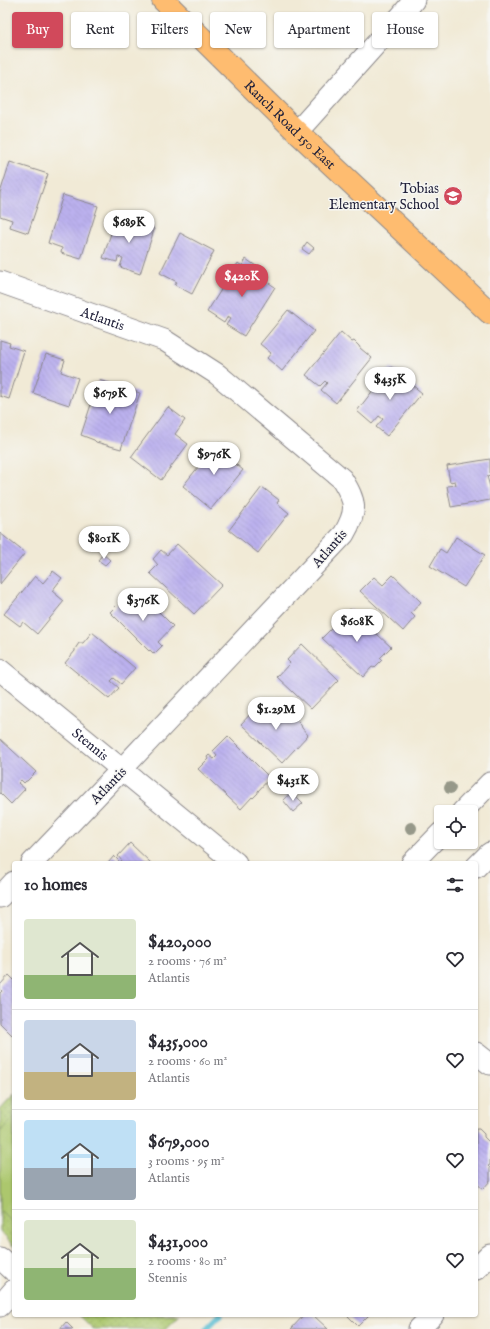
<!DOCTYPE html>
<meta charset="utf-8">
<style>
body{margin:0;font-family:"IM FELL English",serif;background:#f2f2f3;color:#2b2b33;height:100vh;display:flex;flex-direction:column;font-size:15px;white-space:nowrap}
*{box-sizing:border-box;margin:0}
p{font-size:13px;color:#7c7c81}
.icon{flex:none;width:22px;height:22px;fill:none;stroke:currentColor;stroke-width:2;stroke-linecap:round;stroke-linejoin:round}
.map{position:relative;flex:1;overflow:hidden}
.drawer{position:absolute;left:12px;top:861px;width:466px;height:456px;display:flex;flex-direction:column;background:#fff;border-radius:4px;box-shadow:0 1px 3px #0004}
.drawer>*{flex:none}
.top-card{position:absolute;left:12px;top:12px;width:466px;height:36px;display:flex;gap:8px}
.controls{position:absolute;left:434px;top:805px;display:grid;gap:8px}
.controls a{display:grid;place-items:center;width:44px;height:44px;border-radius:4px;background:#fff;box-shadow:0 1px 3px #0004;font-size:20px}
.price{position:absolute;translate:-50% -34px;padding:0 9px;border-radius:14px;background:#fff;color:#222;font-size:13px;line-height:26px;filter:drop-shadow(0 1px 2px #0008)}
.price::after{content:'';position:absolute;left:50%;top:24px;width:12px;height:9px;margin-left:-6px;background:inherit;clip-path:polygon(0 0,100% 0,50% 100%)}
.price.on{background:#d1495b;color:#fff}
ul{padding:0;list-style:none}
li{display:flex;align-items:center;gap:12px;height:100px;padding:0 12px}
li+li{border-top:1px solid #e1e1e2}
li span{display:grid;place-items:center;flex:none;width:112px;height:80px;border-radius:4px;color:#555}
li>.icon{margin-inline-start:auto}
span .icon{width:48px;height:48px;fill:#fffc;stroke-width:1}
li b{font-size:17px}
h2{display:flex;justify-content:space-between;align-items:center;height:48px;padding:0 12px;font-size:17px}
.chip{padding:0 14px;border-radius:4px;background:#fff;box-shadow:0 1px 3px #0004;font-size:14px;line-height:36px}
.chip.on{background:#d1495b;color:#fff}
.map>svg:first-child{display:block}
.park{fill:url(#park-dots);stroke:#677454}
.garden{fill:#acc76d;stroke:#677454}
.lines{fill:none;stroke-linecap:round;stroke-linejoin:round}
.stream{stroke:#53bbd0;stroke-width:6}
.building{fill:url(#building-back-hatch)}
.minor-casing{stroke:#8a8688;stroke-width:23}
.major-casing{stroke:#8a8688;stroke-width:24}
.minor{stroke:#fff;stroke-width:21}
.major{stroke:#febc70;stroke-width:22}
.tree{fill:#969889}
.labels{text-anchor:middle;stroke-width:3;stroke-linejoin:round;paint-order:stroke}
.street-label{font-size:14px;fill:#22223b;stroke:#f6f6f2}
.poi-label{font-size:14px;fill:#22223b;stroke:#f6f6f2;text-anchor:end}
</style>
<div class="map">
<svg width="490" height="1329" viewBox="0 0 490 1329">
<defs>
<pattern id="park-dots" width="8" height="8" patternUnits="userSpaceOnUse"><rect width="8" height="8" fill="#acc76d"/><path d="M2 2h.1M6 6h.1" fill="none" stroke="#94ab5f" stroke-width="1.8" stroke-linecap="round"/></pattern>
<pattern id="building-back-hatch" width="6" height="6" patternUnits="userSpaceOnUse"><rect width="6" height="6" fill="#bbb1ee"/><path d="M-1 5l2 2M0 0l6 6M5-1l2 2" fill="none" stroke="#a098cd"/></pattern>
</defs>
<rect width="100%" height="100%" fill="#f6f6f2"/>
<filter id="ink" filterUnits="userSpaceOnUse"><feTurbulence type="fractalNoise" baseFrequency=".025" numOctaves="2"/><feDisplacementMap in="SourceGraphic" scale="8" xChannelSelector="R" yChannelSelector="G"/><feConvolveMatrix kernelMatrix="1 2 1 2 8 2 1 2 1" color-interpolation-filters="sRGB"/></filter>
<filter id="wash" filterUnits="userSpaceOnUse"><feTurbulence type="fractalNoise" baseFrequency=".012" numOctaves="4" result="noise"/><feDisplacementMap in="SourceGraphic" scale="16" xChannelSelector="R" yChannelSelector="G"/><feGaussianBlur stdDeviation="0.9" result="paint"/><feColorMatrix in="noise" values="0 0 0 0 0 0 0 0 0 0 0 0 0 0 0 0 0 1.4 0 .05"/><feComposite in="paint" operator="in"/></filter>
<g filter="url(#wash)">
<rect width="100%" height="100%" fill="#f1ead6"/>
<path class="park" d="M14 1094V1247L0 1231V1109Z
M79 1315H180L166 1329H93Z"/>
<path class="garden" d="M14 1117V1221L13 1223 0 1210V1132Z"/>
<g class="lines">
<path class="stream" d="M206 1329 220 1315"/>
</g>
<g id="blocks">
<path class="building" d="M10 162 48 174 28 233 10 227 12 220 0 216V193Z
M63 195 98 206 81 259 61 253 62 248 48 243Z
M118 212 132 217 129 226 141 230 142 226 146 224 152 226 154 230 140 274 120 267 123 258 118 257 117 262 103 258Z
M180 233 214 251 192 294 175 285 177 282 160 273Z
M307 242 314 248 309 254 302 249Z
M246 259 256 266 253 270 259 273 260 277 275 287 244 336 226 325 231 318 228 316 224 323 207 312 238 263 242 266Z
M288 310 314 331 282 371 267 358 271 353 260 344Z
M341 332 352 342 354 341 359 346 360 348 372 358 336 403 321 390 327 383 325 381 320 386 306 375Z
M0 340 10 343 9 346 24 351 9 399 0 396Z
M46 354 65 360 61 372 78 378 69 405 33 393Z
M391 367 411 381V384L422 393 387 436 376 427 383 419 379 416 372 424 357 411Z
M99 380 140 393 121 449 96 442 94 440 81 435Z
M168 407 185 420 175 434 188 444 161 480 131 457Z
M218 442 236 456 232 461 243 470 211 509 183 486Z
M490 459V475L487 476 490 487V500L451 507 447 486 456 485 455 481 450 482 447 466Z
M262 487 279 500 277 503 289 513 258 553 229 530Z
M0 533 25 553 0 584Z
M456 537 485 555 464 587 430 566 440 549 446 553Z
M177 544 222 585 194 614 150 573 158 565 153 559 161 550 167 555Z
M103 554 110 560 105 565 98 560Z
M53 571 62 578 52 591 64 601 37 634 23 622 20 626 4 614 35 576 43 583Z
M393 575 421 602 411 613 415 617 403 631 360 591 374 577 383 585Z
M126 596 136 606 145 598 173 626 158 642 162 646 154 654 150 650 149 651 110 612Z
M350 609 391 647 380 658 382 660 374 668 372 667 363 677 322 638 337 623 344 630 347 626 340 619Z
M92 632 135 668 121 684 114 678 111 681 119 688 109 699 65 663 75 651V649L79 643H83Z
M302 644 339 680 311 709 277 677 290 663 287 660Z
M272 700 293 720H296L301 725 302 728 308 735 282 763 241 724 255 709 264 717 266 715 262 711Z
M228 736 270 778 258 791V793L253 798 252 797 241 809 198 769 208 759 207 757 209 755 214 759 217 756 213 751Z
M0 739 36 772 27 781H26L24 783 21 780 18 783 25 789 11 804 0 793Z
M292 792 303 803 293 812 283 800Z
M130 843 151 863H108L114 856 120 862 122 861 118 856Z
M9 975 14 980V1035H12L0 1023V993L2 991 0 989V985Z
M476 1129H479L484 1134V1137L490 1143V1165L488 1166 490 1168V1181L483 1189 476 1183Z
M304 1315H313L328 1329H291Z
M347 1315H369L358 1326Z
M66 1322 73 1329H60Z"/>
</g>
</g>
<g filter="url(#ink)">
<use href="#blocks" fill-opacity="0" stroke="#8a8688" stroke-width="1"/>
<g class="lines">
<g class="minor-casing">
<g id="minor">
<path d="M297 132 402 15 414 0"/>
<path id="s1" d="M0 282 164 340 217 374 342 479C356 502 358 510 344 534L122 769 32 863"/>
<path id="s2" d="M0 670 236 863"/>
<path d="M462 812 490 783"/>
<path d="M412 863 441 833"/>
<path d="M476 867 490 853"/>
<path d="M0 897 14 882"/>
<path d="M476 1053 490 1064"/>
<path d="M0 1258 14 1271"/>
<path d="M476 1269 490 1255"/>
<path d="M0 1306 14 1290"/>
<path d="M419 1329 433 1315"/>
</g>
</g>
<g class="major-casing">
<g id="major">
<path id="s3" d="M163 0 297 132 490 313"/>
</g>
</g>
<use href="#minor" class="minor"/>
<use href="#major" class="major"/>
</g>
<g class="tree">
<circle cx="450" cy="788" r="6"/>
<circle cx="411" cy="828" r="6"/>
</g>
</g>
<defs>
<g id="school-disc" transform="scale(1)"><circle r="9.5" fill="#d1495b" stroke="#f6f6f2"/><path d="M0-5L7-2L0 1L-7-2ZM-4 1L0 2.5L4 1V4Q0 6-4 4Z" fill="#fff"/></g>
</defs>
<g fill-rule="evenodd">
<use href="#school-disc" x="453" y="196"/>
</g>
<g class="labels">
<g class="street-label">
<text dy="5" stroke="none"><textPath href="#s3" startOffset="178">Ranch Road 150 East</textPath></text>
<text dy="5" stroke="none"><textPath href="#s1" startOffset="109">Atlantis</textPath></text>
<text transform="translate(329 548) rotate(-49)" y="5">Atlantis</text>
<text dy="5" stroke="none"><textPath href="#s2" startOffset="117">Stennis</textPath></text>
<text transform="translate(108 785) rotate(-46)" y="5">Atlantis</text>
</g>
<g class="poi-label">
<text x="439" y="193">Tobias<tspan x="439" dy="16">Elementary School</tspan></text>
</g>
</g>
</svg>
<div class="controls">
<a><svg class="icon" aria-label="locate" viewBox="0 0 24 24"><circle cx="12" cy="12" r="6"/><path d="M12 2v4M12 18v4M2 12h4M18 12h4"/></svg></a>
</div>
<b class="price" style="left:129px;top:244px">$689K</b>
<b class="price on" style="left:242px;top:298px">$420K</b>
<b class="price" style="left:390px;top:401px">$435K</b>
<b class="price" style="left:110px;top:415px">$679K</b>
<b class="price" style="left:214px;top:476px">$976K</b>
<b class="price" style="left:104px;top:560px">$801K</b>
<b class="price" style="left:143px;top:622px">$376K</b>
<b class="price" style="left:357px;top:643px">$608K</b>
<b class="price" style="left:276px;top:731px">$1.29M</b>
<b class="price" style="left:293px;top:802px">$431K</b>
<div class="top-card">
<a class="chip on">Buy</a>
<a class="chip">Rent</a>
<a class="chip">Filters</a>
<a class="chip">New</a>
<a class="chip">Apartment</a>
<a class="chip">House</a>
</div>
<section class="drawer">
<h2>10 homes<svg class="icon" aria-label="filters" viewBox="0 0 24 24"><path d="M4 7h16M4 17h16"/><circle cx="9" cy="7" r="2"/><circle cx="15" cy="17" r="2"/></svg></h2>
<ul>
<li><span style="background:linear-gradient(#dfe7d0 70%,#8fb573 0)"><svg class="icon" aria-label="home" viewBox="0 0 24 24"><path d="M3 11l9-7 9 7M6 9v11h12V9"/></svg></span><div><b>$420,000</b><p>2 rooms · 76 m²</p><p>Atlantis</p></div><svg class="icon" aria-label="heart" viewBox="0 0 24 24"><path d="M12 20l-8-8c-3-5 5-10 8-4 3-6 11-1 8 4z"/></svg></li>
<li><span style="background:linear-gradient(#c9d6e8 65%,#c2b280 0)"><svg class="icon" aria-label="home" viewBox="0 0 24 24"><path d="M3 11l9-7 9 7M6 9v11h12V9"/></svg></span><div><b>$435,000</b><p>2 rooms · 60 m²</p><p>Atlantis</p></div><svg class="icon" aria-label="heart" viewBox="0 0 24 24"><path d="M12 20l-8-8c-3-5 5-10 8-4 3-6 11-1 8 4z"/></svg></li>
<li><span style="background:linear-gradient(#bfe0f5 60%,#9aa5b1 0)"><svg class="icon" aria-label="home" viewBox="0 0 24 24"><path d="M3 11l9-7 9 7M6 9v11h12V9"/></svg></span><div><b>$679,000</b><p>3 rooms · 95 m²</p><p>Atlantis</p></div><svg class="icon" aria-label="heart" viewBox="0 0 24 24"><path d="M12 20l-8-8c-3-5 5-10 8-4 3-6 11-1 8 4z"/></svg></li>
<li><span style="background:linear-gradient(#dfe7d0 60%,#8fb573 0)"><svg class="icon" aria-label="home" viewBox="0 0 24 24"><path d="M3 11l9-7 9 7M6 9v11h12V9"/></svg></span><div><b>$431,000</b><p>2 rooms · 80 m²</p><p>Stennis</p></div><svg class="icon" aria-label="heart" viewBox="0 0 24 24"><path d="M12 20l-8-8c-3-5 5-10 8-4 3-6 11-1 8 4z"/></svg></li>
</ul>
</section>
</div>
